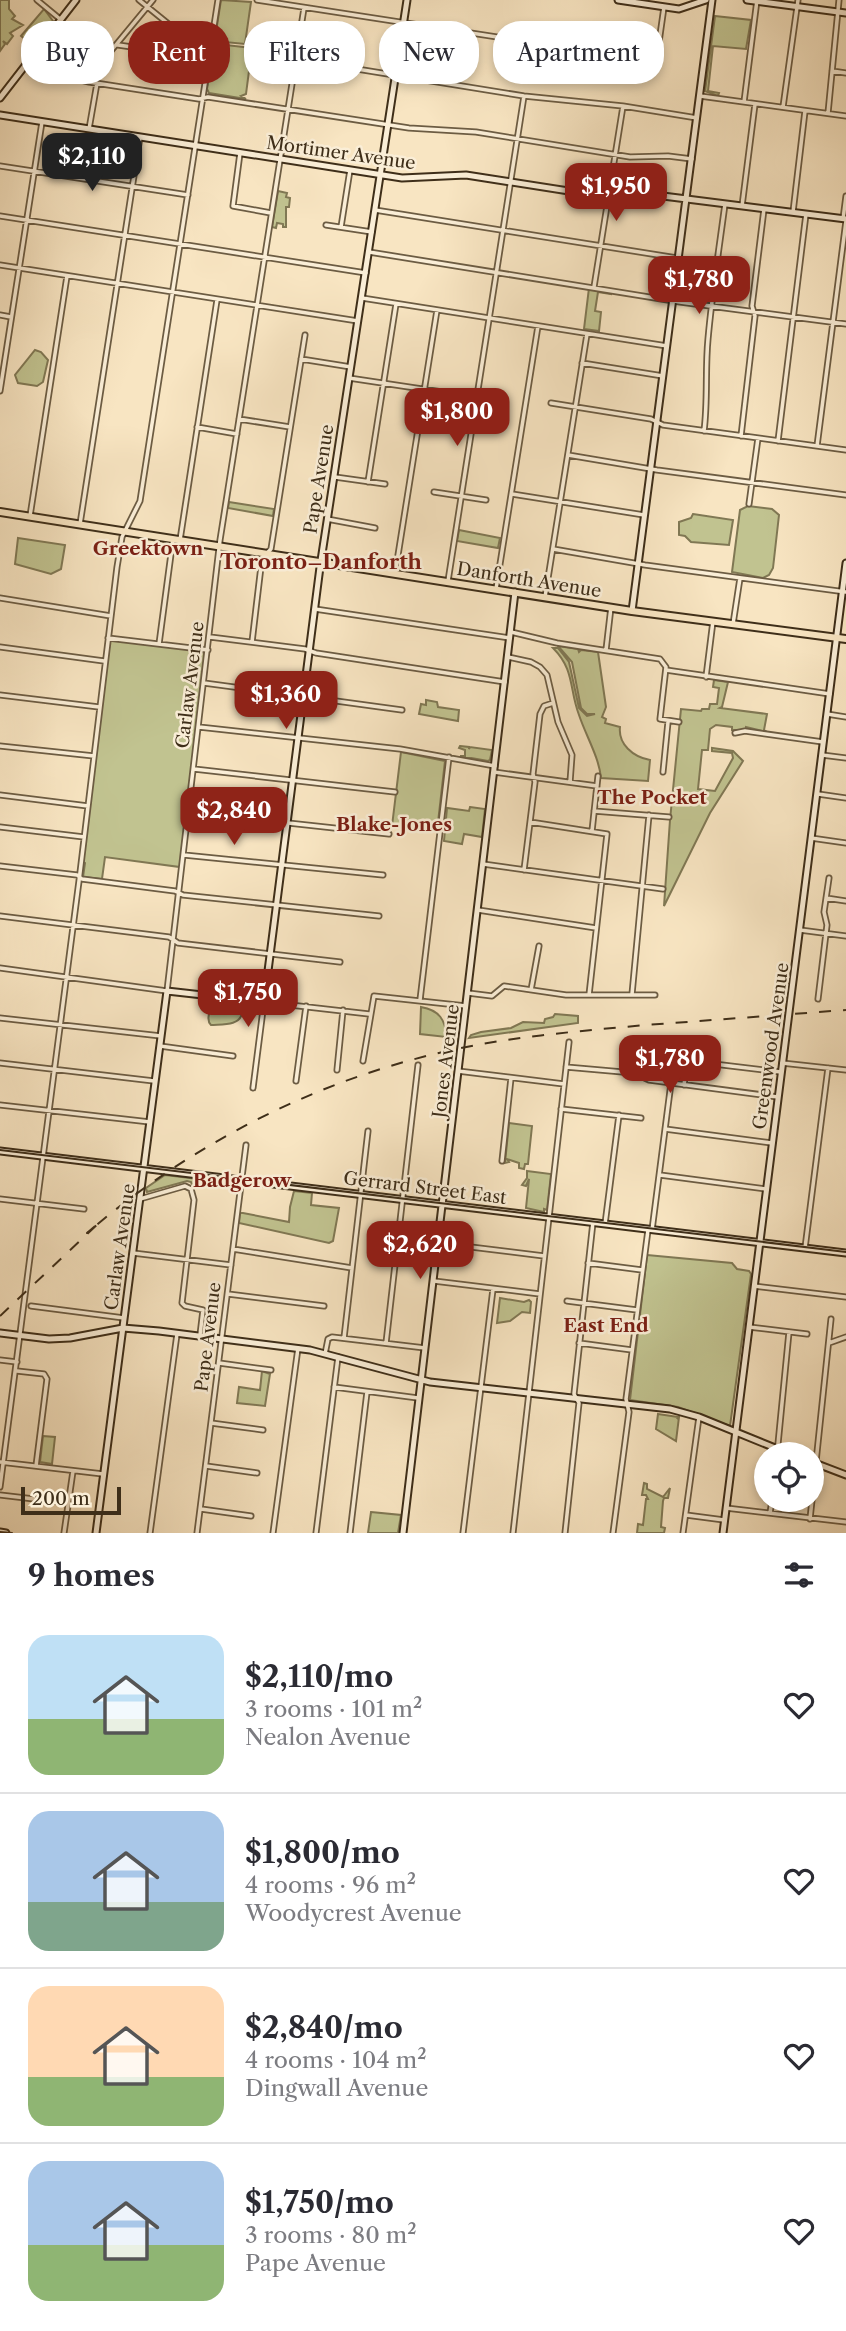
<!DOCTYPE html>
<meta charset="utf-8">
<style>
body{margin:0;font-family:"Libre Caslon Text",serif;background:#f7f7f7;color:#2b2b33;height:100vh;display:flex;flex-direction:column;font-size:26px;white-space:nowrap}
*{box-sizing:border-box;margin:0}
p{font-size:23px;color:#7c7c81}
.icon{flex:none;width:38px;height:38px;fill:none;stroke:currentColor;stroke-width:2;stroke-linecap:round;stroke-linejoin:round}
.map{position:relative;height:1533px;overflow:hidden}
.sheet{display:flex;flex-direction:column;background:#fff;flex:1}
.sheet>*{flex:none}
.hud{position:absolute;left:21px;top:21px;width:805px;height:63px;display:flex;gap:14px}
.fabs{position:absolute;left:754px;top:1442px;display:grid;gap:14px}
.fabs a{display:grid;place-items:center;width:70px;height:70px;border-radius:50%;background:#fff;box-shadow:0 4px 10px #0003;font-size:35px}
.scale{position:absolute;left:21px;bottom:18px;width:100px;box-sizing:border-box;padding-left:7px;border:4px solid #3e2e19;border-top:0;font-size:19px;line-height:24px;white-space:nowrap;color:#3e2e19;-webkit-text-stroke:5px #faeed7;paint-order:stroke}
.price{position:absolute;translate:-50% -60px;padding:0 16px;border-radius:14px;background:#8f2418;color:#fff;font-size:23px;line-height:46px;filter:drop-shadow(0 2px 4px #0008)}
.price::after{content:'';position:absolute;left:50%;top:42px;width:21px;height:16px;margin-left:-10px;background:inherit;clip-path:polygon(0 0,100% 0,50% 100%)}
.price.on{background:#222;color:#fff}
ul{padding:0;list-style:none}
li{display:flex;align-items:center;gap:21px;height:175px;padding:0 28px}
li+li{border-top:2px solid #e1e1e2}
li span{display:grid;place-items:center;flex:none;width:196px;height:140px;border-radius:21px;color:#555}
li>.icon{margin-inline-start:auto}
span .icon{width:84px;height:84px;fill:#fffc;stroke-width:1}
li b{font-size:30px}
h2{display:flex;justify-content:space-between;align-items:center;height:84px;padding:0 28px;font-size:30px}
.pill{padding:0 24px;border-radius:28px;background:#fff;box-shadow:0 4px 10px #0003;font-size:24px;line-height:63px}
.pill.on{background:#8f2418;color:#fff}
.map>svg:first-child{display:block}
.green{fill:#c1c390;stroke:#807854;stroke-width:2}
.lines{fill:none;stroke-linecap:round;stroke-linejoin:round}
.street-casing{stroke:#6c5c43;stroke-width:7}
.secondary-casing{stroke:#3e2e19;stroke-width:9}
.primary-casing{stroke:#3e2e19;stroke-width:10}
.street{stroke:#faeed7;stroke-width:3.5}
.secondary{stroke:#faeed7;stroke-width:5}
.primary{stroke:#f8e5c2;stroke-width:6}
.tram{stroke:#3e2e19;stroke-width:2}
.rail{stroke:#3e2e19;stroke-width:2;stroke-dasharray:12 12;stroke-linecap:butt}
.labels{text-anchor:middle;stroke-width:5;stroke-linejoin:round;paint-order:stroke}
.street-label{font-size:18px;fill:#3e2e19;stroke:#faeed7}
.neighbourhood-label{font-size:19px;font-weight:bold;fill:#7a1f14;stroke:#faeed7}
.quarter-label{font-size:21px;font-weight:bold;fill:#7a1f14;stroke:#faeed7}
</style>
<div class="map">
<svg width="846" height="1533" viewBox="0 0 846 1533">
<rect width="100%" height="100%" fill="#f8e5c2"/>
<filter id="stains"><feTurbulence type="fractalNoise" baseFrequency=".00286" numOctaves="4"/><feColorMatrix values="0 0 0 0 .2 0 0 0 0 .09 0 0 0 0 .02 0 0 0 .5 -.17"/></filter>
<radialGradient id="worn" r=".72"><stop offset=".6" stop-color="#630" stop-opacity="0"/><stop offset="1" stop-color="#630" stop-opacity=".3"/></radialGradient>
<path class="green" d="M0 0H9V9L15 16 12 19 23 25 10 33 13 36 7 44 3 41 5 44 0 51Z
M221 0 251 2 245 44 225 42 223 47 215 46 212 63 223 66 226 45 252 48 246 94 241 96 246 99 209 93 207 89Z
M44 9 53 21 33 46 21 36Z
M715 16 751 20 746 49 713 46 708 91 719 93 718 96 705 91Z
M278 191 287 193 286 197 290 198 289 207H286V227H283V224L277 223 276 228 272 227Z
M589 288 611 292V294L598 292 595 311 601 312 599 331 584 329Z
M35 350 41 352 48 360 43 382 37 386 18 383 15 375Z
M229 502 274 509 273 516 228 508Z
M748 506 772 509 779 515 773 568 769 575 763 578 732 572 740 510Z
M693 514 733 520 729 545 691 542 685 536 679 535V522L691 518Z
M459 530 500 538 498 548 457 541Z
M18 538 65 545 61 569 51 574 15 564Z
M110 640 201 650 205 655 180 867 105 857 102 879 83 877 85 863 83 862Z
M558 646 578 649 579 652 581 650 598 652 606 707 602 717 606 719 605 723 620 727C618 744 633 757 650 760L648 781 601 778C599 757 586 736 579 715 569 689 575 670 553 648H558L569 662 579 708 587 716 595 714H587L581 708 572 662Z
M714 680 728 682 722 707 720 708 767 714 764 730 767 732 746 727V730H732V727L716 725 710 729 708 750H702L698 789 715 791 733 758 732 753 712 751V748L733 751 743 761 710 813 664 906 670 820 681 709 701 711 702 709H709L710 704H717L719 688 713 687Z
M426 700 437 702 438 707 459 710 458 721 419 714 421 704 426 705Z
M460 746 469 747V749L470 747 492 750 490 760 488 761 460 756H465V750L459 748Z
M401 752 445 761 437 831 392 826Z
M470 807 485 809 482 837 464 834 462 844 444 841 447 808 469 811Z
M215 1006 238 1008 242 1013C240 1026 222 1024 211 1025 206 1020 209 1009 215 1006Z
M421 1007C439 1010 446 1020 446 1037L420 1034Z
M555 1014 578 1016V1023L469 1038 471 1035 481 1032 511 1028 523 1022 544 1023 545 1019 553 1017Z
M509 1123 532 1126 528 1164H525L524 1169 519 1168V1163L507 1159 509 1162 505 1163Z
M527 1171 551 1174 547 1210 544 1209V1212L526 1208 529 1179 526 1186 522 1185 527 1178Z
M165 1175 207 1180 211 1181 193 1188 191 1182 187 1181 147 1192 146 1188Z
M294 1191 312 1193 311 1205 339 1208 333 1241 329 1243 239 1223 240 1213H243L289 1222 290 1207Z
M647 1255 732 1263 737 1269 749 1271 751 1274 730 1426 678 1407 630 1400Z
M500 1298 524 1302 529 1300 531 1302 530 1313 522 1312 510 1321 497 1323Z
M262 1371 270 1374 265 1406 237 1403 239 1387 260 1390Z
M658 1414 678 1417 677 1419 679 1417 676 1441 656 1429Z
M43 1436 55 1437 52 1464 40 1462Z
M644 1483 647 1484V1489L663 1497 670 1488 668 1498H664L663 1501 661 1527 665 1528 664 1533H637L638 1524 643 1525 646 1499H648L646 1495H642Z
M371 1512 401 1515 398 1533H368Z"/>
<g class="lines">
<g class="street-casing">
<path id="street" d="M37 0 60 19
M139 0 171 26 168 51
M257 0 652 61 657 56 664 7
M118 45 209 58
M36 53 58 61 81 80 89 82 199 99 208 97 409 128 476 132 630 157 668 156 692 159
M295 59 524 96 623 106 697 118
M832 71 846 73
M89 82 91 75 153 0
M700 96 846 116
M744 102 757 0
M783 107 798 0
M828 113 839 0
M89 129 97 83
M240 153 233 206 271 213
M0 166 188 195
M742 206 755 104
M375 210 677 258
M793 212 805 111
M0 216 366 273
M843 219 846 196
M326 225 372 232
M341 227 350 170
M369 252 680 302 846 324
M0 265 358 321
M594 287 623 106
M362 298 667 346
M0 315 11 317
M301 359 351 367
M582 363 663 376
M349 378 502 401
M0 391 42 122
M551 403 651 419 663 425 846 450
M239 419 290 427
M197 427 237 434
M704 431C708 400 705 370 708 339 712 294 719 249 725 204
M741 436 755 316 752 306 764 209
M778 441 806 214
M817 446 846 221
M568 455 657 470 846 495
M335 477 385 484
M368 482 396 304
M434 492 486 500
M512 494 644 515
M749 504 758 438
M30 516 67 276
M327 519 375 528
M80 524 140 137
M180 540 217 300
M553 549 645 565 846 592
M395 574 437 310
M448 581 524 96
M496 589 538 326
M545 597 587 334
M0 598 111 616
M315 609 510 638
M733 624 740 578
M511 632 557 643 660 659 666 667 660 719 679 722
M210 637 305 649 316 653 505 682
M108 638 208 650
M252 642 262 558 271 549 305 335
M159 644 173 539
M0 647 104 661
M606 650 611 607
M508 657 531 662 540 667 547 675 558 722 572 755 570 782
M666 670 830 694
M706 677 713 621
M204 683 402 710
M0 695 99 707
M827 714 846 717
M199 727 400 749 495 766
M735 733 745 731 823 742
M0 746 94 756
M822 755 846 758
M194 769 395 792
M494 772 597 786
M663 772 668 722
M818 794 846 798
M0 795 88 806
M594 811 669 817
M189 812 389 834
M530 822 607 834 589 995
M0 827 84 837
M592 831 598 776
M811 838 846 843
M184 855 383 875
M483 864 663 889
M0 866 77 875 82 879 175 891 183 895 379 916
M524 870 535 782 533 774 540 714 544 706 553 703
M826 898 846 901
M478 910 596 928
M0 916 169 937 178 943 340 962
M800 930 846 936
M0 968 167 991 220 540 304 8
M531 990 539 946
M468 993 492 996 504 986 566 995H655
M632 994 649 815
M818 999 827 925 824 912 829 878
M420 1000 449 757
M0 1018 161 1036
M160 1046 233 1056
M363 1061 374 996 466 1006
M0 1063 154 1081
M782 1063 846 1070
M566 1067 634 1073 649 1080 778 1097
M337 1070 343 1010
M458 1071 564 1084
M296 1081 306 1006
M684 1085 687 1063 689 1061 781 1072
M253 1088 264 1002 369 1014
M0 1105 150 1122
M561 1109 641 1118
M665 1129 772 1143
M502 1161 511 1078
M660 1175 766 1189
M0 1199 84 1209
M140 1199 185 1186 191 1189 194 1200 182 1303 185 1306 203 1310 200 1335
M605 1224 619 1115
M652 1230 671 1083
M438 1243 544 1256
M805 1248 828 1068
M233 1249 352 1268
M133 1253 231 1265
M588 1263 642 1270
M434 1281 540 1294
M754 1286 846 1297
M228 1294 324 1306
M567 1301 637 1310
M31 1306 124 1318
M749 1327 807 1334
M344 1338 368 1131
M386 1343 418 1065
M579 1343 632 1350
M829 1343 846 1337
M325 1354 328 1339 332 1337 425 1348
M0 1360 17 1362
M219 1363 271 1370
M17 1371 44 1374 47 1379 36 1466
M334 1387 418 1398
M211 1423 263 1430
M777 1454 789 1332
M0 1462 103 1474
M206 1466 257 1473
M0 1487 79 881 117 567 122 537 140 501 218 0
M0 1495 68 1503
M726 1508 846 1522
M201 1509 251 1516
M770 1513 772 1500
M686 1515 724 1520
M810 1519 831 1319
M64 1533 73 1471
M150 1533 177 1334
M197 1533 246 1145
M273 1533 298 1348
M316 1533 338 1357
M350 1533 367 1392
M463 1533 493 1289
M513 1533 569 1042
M565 1533 579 1403 574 1394 593 1222
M613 1533 629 1412 626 1399 648 1230
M683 1533 699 1417"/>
</g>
<g class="secondary-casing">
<path id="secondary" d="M618 0 679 9 706 0
M747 0 846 13
M0 98 76 0
M0 115 402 178 466 175 620 199H639L663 196 846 219
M632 611 712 0
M0 1151 846 1253
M0 1333 49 1339 70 1338 123 1328 159 1331 310 1350 430 1382 670 1409 699 1417 790 1454
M812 1462 846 1475
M0 1532 6 1533
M96 1533 167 991 264 1002 320 567 407 0
M403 1533 515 592
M723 1533 846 563"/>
</g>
<g class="primary-casing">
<path id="primary" d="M0 512 632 611 846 639"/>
</g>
<use href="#street" class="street"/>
<use href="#secondary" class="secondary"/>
<use href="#primary" class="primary"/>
<path class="tram" d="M0 1150 846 1252
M0 1532 12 1533"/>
<path class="rail" d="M0 1316 100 1222 87 1233C191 1144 318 1079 452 1050 516 1036 581 1031 646 1025 713 1020 779 1015 846 1010"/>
</g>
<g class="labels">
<g class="street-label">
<text transform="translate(341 153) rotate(8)" y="6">Mortimer Avenue</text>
<text transform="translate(319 479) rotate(-81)" y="6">Pape Avenue</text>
<text transform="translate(529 580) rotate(9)" y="6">Danforth Avenue</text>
<text transform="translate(190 685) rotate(-83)" y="6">Carlaw Avenue</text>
<text transform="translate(771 1046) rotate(-82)" y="6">Greenwood Avenue</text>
<text transform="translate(446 1061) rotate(-83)" y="6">Jones Avenue</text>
<text transform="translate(425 1188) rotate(7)" y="6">Gerrard Street East</text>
<text transform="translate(120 1247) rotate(-82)" y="6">Carlaw Avenue</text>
<text transform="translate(208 1337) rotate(-83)" y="6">Pape Avenue</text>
</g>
<g class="neighbourhood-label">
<text x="148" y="555">Greektown</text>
<text x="652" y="804">The Pocket</text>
<text x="394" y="831">Blake-Jones</text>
<text x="242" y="1187">Badgerow</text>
<text x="606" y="1332">East End</text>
</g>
<g class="quarter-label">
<text x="321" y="569">Toronto–Danforth</text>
</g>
</g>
<rect width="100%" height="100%" filter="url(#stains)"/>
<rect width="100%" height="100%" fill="url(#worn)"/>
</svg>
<div class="fabs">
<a><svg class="icon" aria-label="locate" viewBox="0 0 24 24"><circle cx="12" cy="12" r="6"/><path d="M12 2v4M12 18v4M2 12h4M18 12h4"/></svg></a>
</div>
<div class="scale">200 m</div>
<b class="price on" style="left:92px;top:193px">$2,110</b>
<b class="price" style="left:616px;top:223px">$1,950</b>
<b class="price" style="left:699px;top:316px">$1,780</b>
<b class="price" style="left:457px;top:448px">$1,800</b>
<b class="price" style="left:286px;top:731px">$1,360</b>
<b class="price" style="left:234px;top:847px">$2,840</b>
<b class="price" style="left:248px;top:1029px">$1,750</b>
<b class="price" style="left:670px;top:1095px">$1,780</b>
<b class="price" style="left:420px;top:1281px">$2,620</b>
<div class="hud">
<a class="pill">Buy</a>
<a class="pill on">Rent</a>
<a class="pill">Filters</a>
<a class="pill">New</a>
<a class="pill">Apartment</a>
</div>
</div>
<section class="sheet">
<h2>9 homes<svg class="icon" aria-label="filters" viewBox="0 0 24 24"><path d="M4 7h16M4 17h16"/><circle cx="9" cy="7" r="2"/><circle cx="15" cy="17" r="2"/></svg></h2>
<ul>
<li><span style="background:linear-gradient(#bfe0f5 60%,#8fb573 0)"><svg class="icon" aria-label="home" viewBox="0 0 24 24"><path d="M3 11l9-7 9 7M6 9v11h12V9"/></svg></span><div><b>$2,110/mo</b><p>3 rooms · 101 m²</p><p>Nealon Avenue</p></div><svg class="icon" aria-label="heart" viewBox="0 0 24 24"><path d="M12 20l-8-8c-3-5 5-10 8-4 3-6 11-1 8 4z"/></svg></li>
<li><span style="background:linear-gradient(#a9c7e8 65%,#7fa58c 0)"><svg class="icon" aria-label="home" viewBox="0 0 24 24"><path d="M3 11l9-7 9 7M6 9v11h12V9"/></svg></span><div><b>$1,800/mo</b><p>4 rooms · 96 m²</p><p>Woodycrest Avenue</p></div><svg class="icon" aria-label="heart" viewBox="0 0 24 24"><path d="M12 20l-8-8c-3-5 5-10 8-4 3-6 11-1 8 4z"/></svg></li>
<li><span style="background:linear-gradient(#ffd9b3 65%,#8fb573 0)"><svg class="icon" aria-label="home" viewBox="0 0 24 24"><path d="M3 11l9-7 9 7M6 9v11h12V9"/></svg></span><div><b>$2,840/mo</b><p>4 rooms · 104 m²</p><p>Dingwall Avenue</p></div><svg class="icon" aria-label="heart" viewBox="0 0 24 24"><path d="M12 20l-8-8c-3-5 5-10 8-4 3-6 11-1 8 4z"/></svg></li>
<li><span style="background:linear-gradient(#a9c7e8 60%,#8fb573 0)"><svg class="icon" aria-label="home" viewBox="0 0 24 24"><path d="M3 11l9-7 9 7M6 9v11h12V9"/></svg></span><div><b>$1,750/mo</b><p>3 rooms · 80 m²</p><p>Pape Avenue</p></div><svg class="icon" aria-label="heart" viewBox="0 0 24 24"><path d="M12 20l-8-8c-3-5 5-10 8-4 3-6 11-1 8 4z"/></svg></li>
</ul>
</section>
